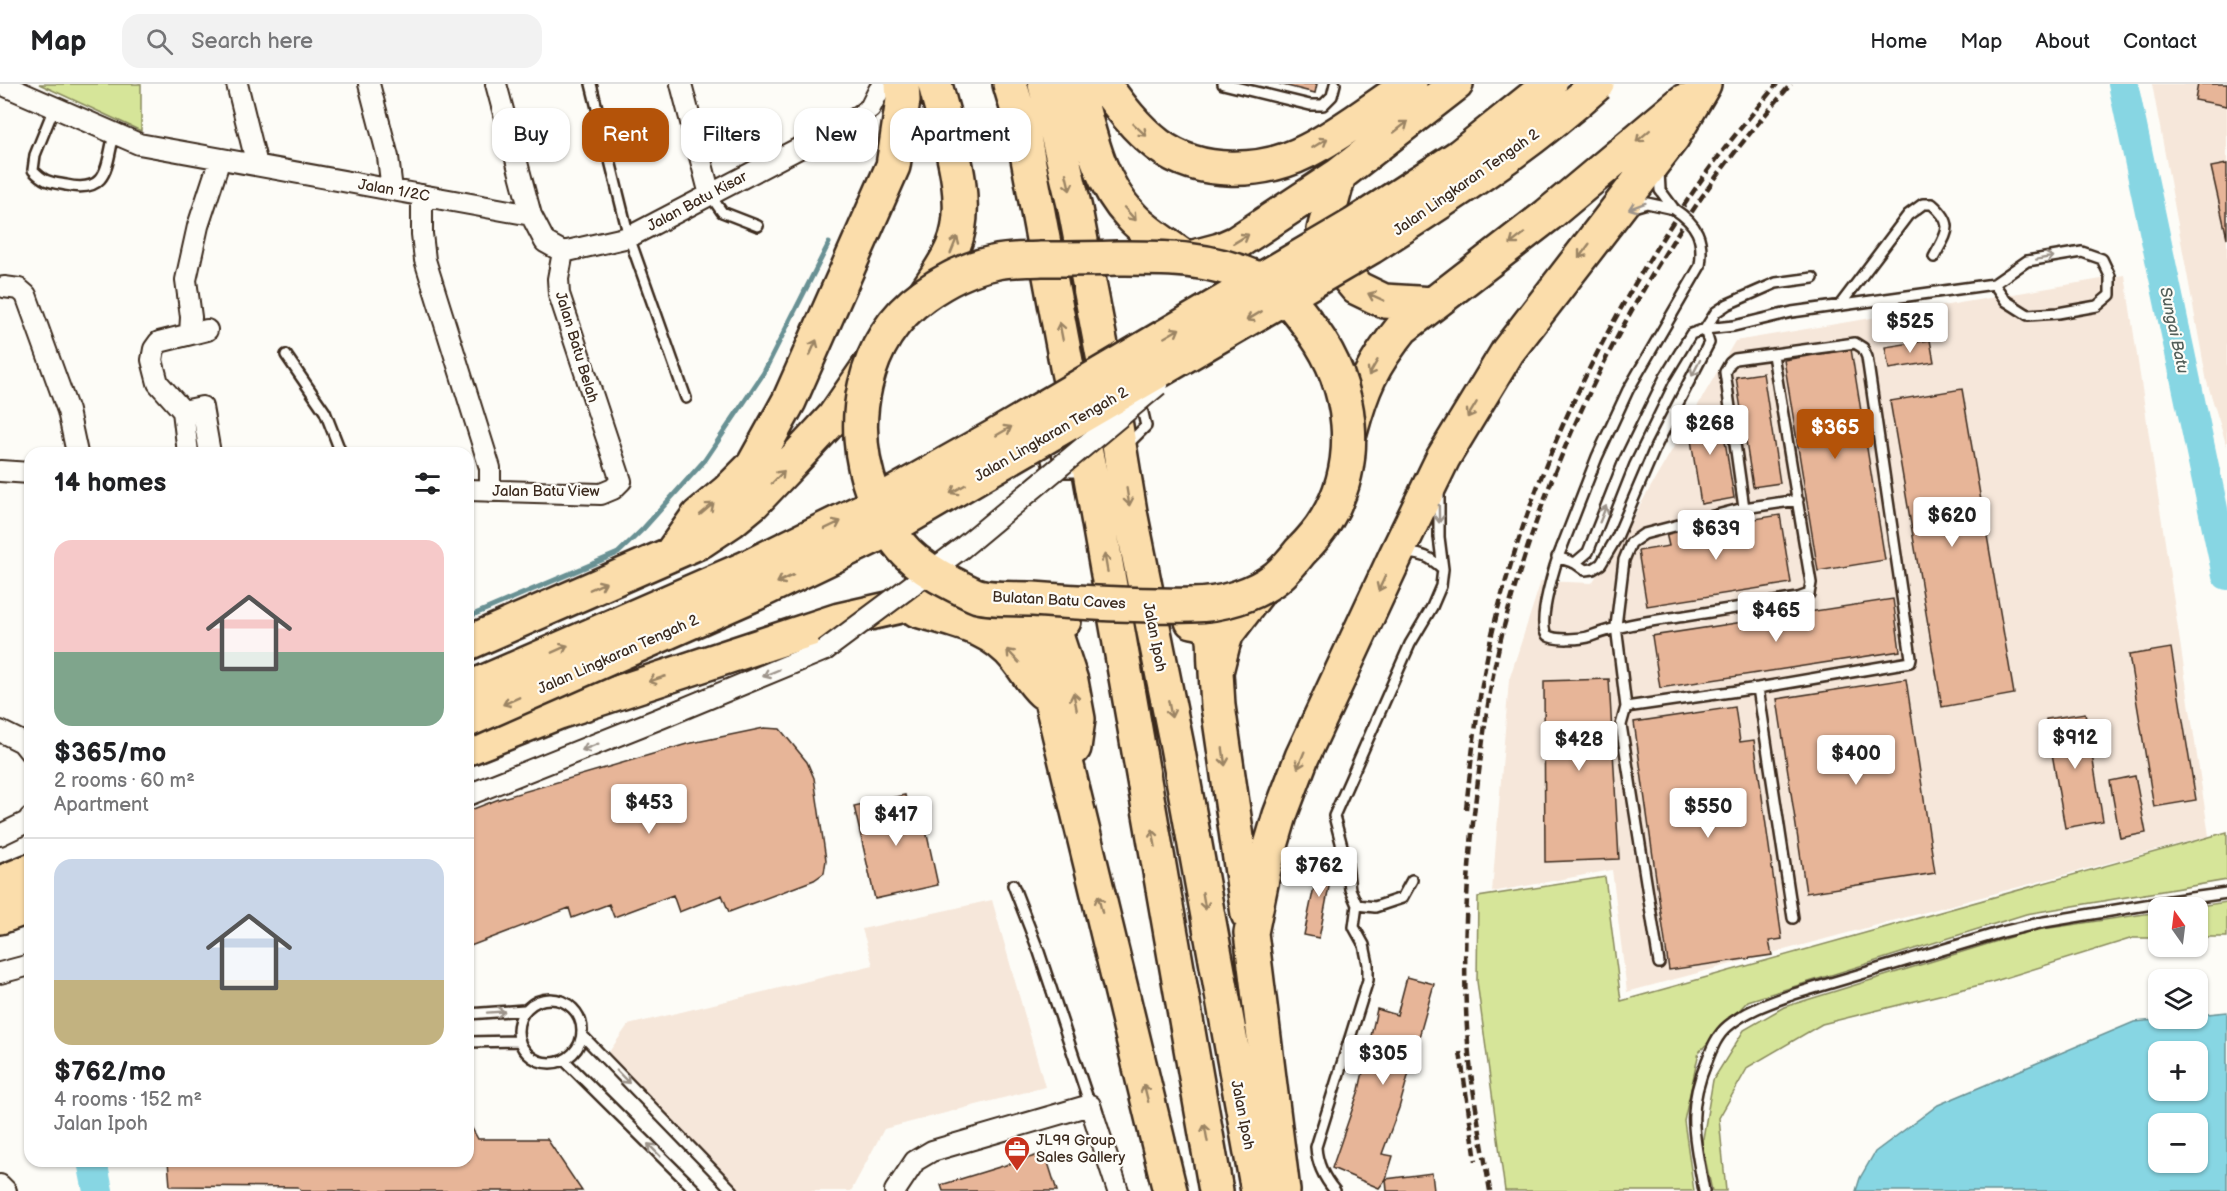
<!DOCTYPE html>
<meta charset="utf-8">
<style>
body{margin:0;font-family:"Balsamiq Sans",sans-serif;background:#f2f2f2;color:#202124;height:100vh;display:flex;flex-direction:column;font-size:22px;white-space:nowrap}
*{box-sizing:border-box;margin:0}
p{font-size:20px;color:#757577}
.icon{flex:none;width:33px;height:33px;fill:none;stroke:currentColor;stroke-width:2;stroke-linecap:round;stroke-linejoin:round}
.map{position:relative;flex:1;overflow:hidden}
.sheet{position:absolute;left:24px;top:363px;width:450px;height:720px;display:flex;flex-direction:column;background:#fff;border-radius:18px;box-shadow:0 2px 4px #0004}
.sheet>*{flex:none}
.hud{position:absolute;left:492px;top:24px;width:570px;height:54px;display:flex;gap:12px}
.needle{width:39px;rotate:346deg}
.fabs{position:absolute;left:2148px;top:813px;display:grid;gap:12px}
.fabs a{display:grid;place-items:center;width:60px;height:60px;border-radius:12px;background:#fff;box-shadow:0 2px 4px #0004;font-size:30px}
.price{position:absolute;translate:-50% -51px;padding:0 14px;border-radius:6px;background:#fff;color:#222;font-size:20px;line-height:39px;filter:drop-shadow(0 2px 3px #0008)}
.price::after{content:'';position:absolute;left:50%;top:36px;width:18px;height:14px;margin-left:-9px;background:inherit;clip-path:polygon(0 0,100% 0,50% 100%)}
.price.active{background:#b45309;color:#fff}
ul{padding:0;list-style:none}
li{display:grid;align-content:center;gap:12px;height:318px;padding:0 30px}
li+li{border-top:2px solid #e0e0e0}
li span{display:grid;place-items:center;height:186px;border-radius:18px;color:#555}
li>.icon{margin-inline-start:auto}
span .icon{width:108px;height:108px;fill:#fffc;stroke-width:1}
li b{font-size:26px}
h2{display:flex;justify-content:space-between;align-items:center;height:72px;padding:0 30px;font-size:26px}
.pill{padding:0 21px;border-radius:18px;background:#fff;box-shadow:0 2px 4px #0004;font-size:21px;line-height:54px}
.pill.active{background:#b45309;color:#fff}
header{display:flex;align-items:center;gap:36px;box-sizing:border-box;height:84px;padding:0 30px;background:#fff;border-bottom:2px solid #e0e0e0}
header strong{font-size:28px}
nav{display:flex;gap:33px;margin-inline-start:auto;font-size:21px}
.search{width:420px;height:54px;background:#f2f2f2;display:flex;align-items:center;gap:15px;box-sizing:border-box;padding:0 21px;border-radius:18px;color:#757577;font-size:22px}
.map>svg:first-child{display:block}
.built{fill:#f6e7da}
.green{fill:#d6e599;stroke:#88885c;stroke-width:1.5}
.water{fill:#87d6e3;stroke:#699194;stroke-width:1.5;fill-rule:evenodd}
.lines{fill:none;stroke-linecap:round;stroke-linejoin:round}
.stream{stroke:#699194;stroke-width:5}
.river{stroke:#87d6e3;stroke-width:30}
.building{fill:#e7b598;stroke:#3b2a1e;stroke-width:1.5}
.lane-casing{stroke:#3b2a1e;stroke-width:14}
.street-casing{stroke:#3b2a1e;stroke-width:24}
.highway-casing{stroke:#3b2a1e;stroke-width:38}
.lane{stroke:#fdfcf7;stroke-width:9}
.street{stroke:#fdfcf7;stroke-width:20}
.highway{stroke:#fbddab;stroke-width:33}
.rail{stroke:#3b2a1e;stroke-width:4.5;stroke-dasharray:9 4.5;stroke-linecap:butt}
.lane-bridge-casing{stroke:#3b2a1e;stroke-width:14;stroke-linecap:butt}
.street-bridge-casing{stroke:#3b2a1e;stroke-width:24;stroke-linecap:butt}
.highway-bridge-casing{stroke:#3b2a1e;stroke-width:38;stroke-linecap:butt}
.lane-bridge{stroke:#fdfcf7;stroke-width:9}
.street-bridge{stroke:#fdfcf7;stroke-width:20}
.highway-bridge{stroke:#fbddab;stroke-width:33}
.oneway{stroke:#9b8464}
.oneway2{stroke:#9c938a}
.labels{text-anchor:middle;stroke-width:4.5;stroke-linejoin:round;paint-order:stroke}
.street-label{font-size:15px;fill:#3b2a1e;stroke:#fdfcf7}
.poi-label{font-size:15px;fill:#3b2a1e;stroke:#fdfcf7;text-anchor:start}
.water-label{font-size:16px;font-style:italic;fill:#525e59;stroke:#fdfcf7}
</style>
<header>
<strong>Map</strong>
<div class="search"><svg class="icon" aria-label="search" viewBox="0 0 24 24"><circle cx="10" cy="10" r="6"/><path d="M15 15l6 6"/></svg>Search here</div>
<nav><a>Home</a><a>Map</a><a>About</a><a>Contact</a></nav>
</header>
<div class="map">
<svg width="2227" height="1107" viewBox="0 0 2227 1107">
<rect width="100%" height="100%" fill="#fdfcf7"/>
<filter id="ink" filterUnits="userSpaceOnUse"><feTurbulence type="fractalNoise" baseFrequency=".0167" numOctaves="2"/><feDisplacementMap in="SourceGraphic" scale="12" xChannelSelector="R" yChannelSelector="G"/><feConvolveMatrix kernelMatrix="1 2 1 2 8 2 1 2 1" color-interpolation-filters="sRGB"/></filter>
<g filter="url(#ink)">
<path class="built" d="M2152 0H2227V363L2207 298Z
M2125 191 2209 752 1627 908 1612 786 1492 808 1509 596 1541 497 1592 499 1635 430 1735 257Z
M992 816 1045 1003 884 1045 851 1107H728L604 975 628 941 873 881 862 845Z"/>
<path class="green" d="M39 0H141V47Z
M2227 748V796L2026 830 1748 917 1699 968 1684 1037 1694 1107H1505L1477 897 1478 813 1605 793 1621 917Z
M2227 818V853H2198V824L2191 823Z
M2158 828V854H2133L1992 898 1822 940 1748 983 1719 1034 1726 1107H1712L1702 1060 1713 996 1744 946 1784 923 2030 847Z"/>
<path class="water" d="M2227 928V1107H1856L1860 1094 1875 1068 1938 1021 2134 938 2167 935 2198 934V931ZM2158 968H2198V1006H2158ZM2158 1040H2198V1078H2158Z"/>
<g class="lines">
<path class="stream" d="M468 533 618 469 643 445 705 376 763 290 829 159"/>
<path class="river" d="M2123 0 2227 491
M92 1077 98 1107"/>
</g>
<path class="building" d="M1279 0H1317L1315 9Z
M2198 0H2227V22L2195 16Z
M2227 80V154L2211 83Z
M1930 256 1934 278 1889 285 1885 263Z
M1851 265 1885 476 1818 487 1784 276Z
M1763 289 1780 399 1753 403 1736 293Z
M1962 305 2014 610 1942 623 1890 317Z
M1720 325 1734 414 1701 420 1687 330Z
M1780 431 1791 499 1647 522 1638 467 1669 462 1666 449Z
M1893 515 1900 567 1660 604 1652 552Z
M2171 564 2196 716 2154 723 2129 571Z
M1609 595 1619 775 1545 778 1544 597Z
M1906 595 1935 789 1806 809 1777 615Z
M1735 623 1740 658 1754 656 1782 855 1769 857 1772 871 1669 886 1634 638Z
M2085 629 2103 737 2065 744 2046 635Z
M764 644 780 645 807 678 814 694 826 776 824 789 814 796 729 828 722 811 679 828 673 811 614 833 609 820 572 834 569 824 468 863V727L499 715 687 660Z
M2135 692 2146 749 2120 754 2110 697Z
M905 711 908 722 920 719 938 801 875 815 854 722Z
M1320 774 1334 777 1319 854 1304 851Z
M1407 893 1434 900 1399 1024 1382 1070 1393 1072 1386 1095 1379 1104 1332 1084 1359 1006 1377 925 1397 931Z
M468 1037 478 1055H547L582 1107H301L298 1103 170 1102 168 1077H468Z
M1045 1069 1057 1107H943L941 1101Z
M1432 1089 1434 1107H1387L1386 1095Z"/>
<g class="lines">
<g class="lane-casing">
<path id="lane" d="M591 0 629 153 686 314
M1223 0 1310 21H1323L1332 12 1335 0
M54 24 35 71 33 86C44 98 50 98 66 101 108 110 106 83 114 50
M1659 87 1660 106 1674 125
M710 111 722 128 758 142
M1630 124 1647 119 1674 125
M1813 194 1776 199 1728 220 1716 228 1705 245 1734 242 1792 228 1994 200 2027 177 2082 168 2102 175 2110 192V211L2097 222 2058 229 2028 231 2006 217 1994 200
M1840 221 1908 131 1923 120H1932C1956 141 1947 148 1934 173
M1855 259 1863 264 1867 273 1911 574 1910 578 1758 604 1626 623 1616 542 1624 476 1631 459 1644 450 1744 424 1725 288 1730 279 1735 275Z
M286 271 325 328 341 369
M1043 360 1050 388H1085
M1126 362 1146 342 1140 316
M1744 424 1798 416
M1562 463C1556 477 1536 540 1547 551 1553 557 1584 555 1591 552 1623 540 1652 537 1685 532 1722 526 1760 520 1798 514L1809 510 1811 499 1773 271
M1405 470C1421 468 1431 474 1443 485
M1557 473 1575 479 1585 486 1593 485 1601 480 1617 453 1656 362 1709 259 1705 245 1691 250 1665 293 1624 377 1588 468 1575 479
M1758 604 1793 834
M1626 623 1621 641 1659 879
M1412 796 1402 814 1375 823 1357 821 1350 805 1347 781 1334 732 1410 560 1432 523 1441 502 1443 485 1439 453V409
M1013 801 1039 868 1090 1021
M518 947a32 32 0 1 1 64 0a32 32 0 1 1-64 0Z
M468 930 524 926
M582 951 733 1107
M468 958 519 957
M564 976 696 1107
M1335 1107C1324 1094 1317 1080 1316 1063L1368 896V880L1364 861 1354 843 1357 821
M1704 1107C1695 1054 1685 1029 1707 977 1712 964 1717 951 1728 942 1747 926 1772 918 1794 910L2002 848 2044 838 2170 817 2227 809"/>
</g>
<g class="street-casing">
<path id="street" d="M1 0 139 60 531 131
M237 0 257 81
M369 0 388 73 392 106
M496 0 531 131 545 158 563 168
M681 0 710 111
M422 111V150L425 176 490 384V407
M563 168 629 153 855 35 870 24 879 6
M4 203 19 205 26 211 68 327 77 369
M190 250 191 233 186 196 198 142 220 75
M183 327 202 323 210 369
M188 369 183 327 158 299 152 276 154 265 159 258 207 246
M0 387 30 389
M468 406 601 410 613 405 621 397 559 210 558 195 563 168
M0 647 22 658 30 668
M468 711 661 634 825 566
M0 751 27 738 30 734
M0 889 30 881
M0 1101 6 1107
M895 1107 915 1077 932 1067 1090 1021 1118 1107"/>
</g>
<g class="highway-casing">
<path id="highway" d="M1010 0 1021 37 1067 283 1090 388 1216 1107
M1045 0 1075 125 1113 324 1130 428 1177 662 1258 1107
M1076 0C1089 46 1097 96 1131 132 1146 149 1168 161 1186 175L1220 166 1236 159 1339 91 1456 0
M1104 0C1120 23 1136 44 1158 61 1200 92 1262 90 1307 67 1343 49 1376 22 1410 0
M1339 91 1324 146 1330 172 1357 204 1384 217 1433 220
M924 211C934 196 946 180 953 163 973 117 947 48 935 0
M1350 349C1362 304 1372 281 1402 244L1548 131 1684 17
M671 470 698 432 728 407 753 382 789 317 893 82 903 16 902 0
M917 526C954 537 991 542 1017 575 1026 586 1032 598 1043 608
M1064 537H1057L1053 542 1071 597 1078 635 1074 664
M1192 537C1220 541 1213 558 1215 581
M468 559 701 457 731 437 754 418 794 376 834 333 872 278
M468 664 559 628 839 536 901 522 979 512 1014 532 1031 552 1048 584 1051 616 1170 1107
M0 799 30 787
M1248 830 1218 622 1216 588 1223 560 1227 549 1262 503
M0 833 30 822
M1283 1107 1251 849 1264 785 1280 731 1302 673 1396 471 1443 374 1508 267 1672 54 1704 0"/>
</g>
<use href="#lane" class="lane"/>
<use href="#street" class="street"/>
<use href="#highway" class="highway"/>
<path class="rail" d="M1466 725C1472 667 1479 608 1492 550 1528 396 1602 241 1691 111 1717 72 1747 36 1777 0
M1460 968 1476 1077
M1490 1107C1482 1058 1472 1009 1468 959 1462 880 1466 799 1475 721 1482 664 1488 605 1502 550 1542 395 1609 250 1699 117 1727 76 1759 38 1791 0"/>
<g class="lane-bridge-casing">
<path id="lane-bridge" d="M1562 463 1597 373 1628 306 1700 182C1704 154 1697 140 1674 125"/>
</g>
<g class="street-bridge-casing">
<path id="street-bridge" d="M825 566 962 464 1158 301"/>
</g>
<g class="highway-bridge-casing">
<path id="highway-bridge" d="M1117 174C1167 174 1206 173 1253 193 1259 196 1266 198 1272 202 1288 212 1302 232 1313 247 1353 302 1362 377 1326 436 1319 448 1310 458 1300 468 1293 477 1285 486 1277 493 1255 511 1220 521 1192 521 1140 522 1086 519 1033 515 1016 514 995 516 978 512 970 509 961 504 953 500 937 492 920 482 907 469 891 453 881 432 873 410 847 341 861 256 924 211 944 197 969 184 993 179 1008 175 1025 176 1041 175 1066 175 1092 175 1117 174Z
M468 605 744 485 866 425 994 353 1354 141 1460 72 1550 0
M468 636 754 510 879 450 1371 163C1449 113 1529 62 1597 0"/>
</g>
<use href="#lane-bridge" class="lane-bridge"/>
<use href="#street-bridge" class="street-bridge"/>
<use href="#highway-bridge" class="highway-bridge"/>
</g>
<defs><path id="oneway-shaft" d="M-6 0H5M1.5-3L5.5 0L1.5 3" fill="none" stroke-width="1.6" stroke-linecap="round" stroke-linejoin="round" transform="scale(1.5)"/></defs>
<g class="oneway">
<use href="#oneway-shaft" transform="translate(1401 43) rotate(-38)"/>
<use href="#oneway-shaft" transform="translate(1140 46) rotate(43)"/>
<use href="#oneway-shaft" transform="translate(1643 52) rotate(139)"/>
<use href="#oneway-shaft" transform="translate(1320 59) rotate(-32)"/>
<use href="#oneway-shaft" transform="translate(1068 98) rotate(77)"/>
<use href="#oneway-shaft" transform="translate(1130 130) rotate(48)"/>
<use href="#oneway-shaft" transform="translate(1241 155) rotate(-31)"/>
<use href="#oneway-shaft" transform="translate(1517 155) rotate(142)"/>
<use href="#oneway-shaft" transform="translate(954 161) rotate(-68)"/>
<use href="#oneway-shaft" transform="translate(1584 167) rotate(127)"/>
<use href="#oneway-shaft" transform="translate(1376 213) rotate(-156)"/>
<use href="#oneway-shaft" transform="translate(1254 232) rotate(149)"/>
<use href="#oneway-shaft" transform="translate(1061 247) rotate(-101)"/>
<use href="#oneway-shaft" transform="translate(1172 249) rotate(-30)"/>
<use href="#oneway-shaft" transform="translate(813 264) rotate(-66)"/>
<use href="#oneway-shaft" transform="translate(1373 284) rotate(120)"/>
<use href="#oneway-shaft" transform="translate(1472 326) rotate(121)"/>
<use href="#oneway-shaft" transform="translate(1004 347) rotate(-30)"/>
<use href="#oneway-shaft" transform="translate(778 393) rotate(-46)"/>
<use href="#oneway-shaft" transform="translate(958 405) rotate(150)"/>
<use href="#oneway-shaft" transform="translate(1128 413) rotate(81)"/>
<use href="#oneway-shaft" transform="translate(707 425) rotate(-40)"/>
<use href="#oneway-shaft" transform="translate(833 441) rotate(-26)"/>
<use href="#oneway-shaft" transform="translate(1106 479) rotate(-100)"/>
<use href="#oneway-shaft" transform="translate(785 495) rotate(155)"/>
<use href="#oneway-shaft" transform="translate(1382 499) rotate(115)"/>
<use href="#oneway-shaft" transform="translate(598 502) rotate(-24)"/>
<use href="#oneway-shaft" transform="translate(560 565) rotate(-24)"/>
<use href="#oneway-shaft" transform="translate(1013 572) rotate(-133)"/>
<use href="#oneway-shaft" transform="translate(657 595) rotate(162)"/>
<use href="#oneway-shaft" transform="translate(511 617) rotate(156)"/>
<use href="#oneway-shaft" transform="translate(1075 617) rotate(-101)"/>
<use href="#oneway-shaft" transform="translate(1170 625) rotate(79)"/>
<use href="#oneway-shaft" transform="translate(1224 673) rotate(82)"/>
<use href="#oneway-shaft" transform="translate(1301 676) rotate(112)"/>
<use href="#oneway-shaft" transform="translate(1154 754) rotate(-100)"/>
<use href="#oneway-shaft" transform="translate(1204 817) rotate(80)"/>
<use href="#oneway-shaft" transform="translate(1100 820) rotate(-104)"/>
<use href="#oneway-shaft" transform="translate(1146 1009) rotate(-104)"/>
<use href="#oneway-shaft" transform="translate(1206 1049) rotate(-100)"/>
</g>
<g class="oneway2">
<use href="#oneway-shaft" transform="translate(1637 122) rotate(160)"/>
<use href="#oneway-shaft" transform="translate(2045 174) rotate(-10)"/>
<use href="#oneway-shaft" transform="translate(1696 284) rotate(117)"/>
<use href="#oneway-shaft" transform="translate(1439 430) rotate(89)"/>
<use href="#oneway-shaft" transform="translate(1603 430) rotate(-68)"/>
<use href="#oneway-shaft" transform="translate(771 589) rotate(157)"/>
<use href="#oneway-shaft" transform="translate(590 663) rotate(158)"/>
<use href="#oneway-shaft" transform="translate(496 928) rotate(-4)"/>
<use href="#oneway-shaft" transform="translate(623 993) rotate(46)"/>
<use href="#oneway-shaft" transform="translate(654 1066) rotate(-135)"/>
</g>
</g>
<defs>
<g id="office-pin" transform="scale(1.35)"><path d="M0 17L-7.5 6A9.5 9.5 0 1 1 7.5 6Z" fill="#c8321e" stroke="#fdfcf7"/><path d="M-6-3h4V-5.5h4V-3h4V5H-6ZM-1-4.5V-3h2v-1.5ZM-6 0V1H6V0Z" fill="#fff"/></g>
</defs>
<g fill-rule="evenodd">
<use href="#office-pin" x="1017" y="1065"/>
</g>
<g class="labels">
<g class="street-label">
<text transform="translate(1466 98) rotate(-35)" y="5">Jalan Lingkaran Tengah 2</text>
<text transform="translate(394 106) rotate(10)" y="5">Jalan 1/2C</text>
<text transform="translate(697 117) rotate(-28)" y="5">Jalan Batu Kisar</text>
<text transform="translate(577 263) rotate(73)" y="5">Jalan Batu Belah</text>
<text transform="translate(1051 350) rotate(-30)" y="5">Jalan Lingkaran Tengah 2</text>
<text x="546" y="412">Jalan Batu View</text>
<text transform="translate(1059 516) rotate(3)" y="5">Bulatan Batu Caves</text>
<text transform="translate(1155 553) rotate(79)" y="5">Jalan Ipoh</text>
<text transform="translate(618 570) rotate(-24)" y="5">Jalan Lingkaran Tengah 2</text>
<text transform="translate(1243 1031) rotate(79)" y="5">Jalan Ipoh</text>
</g>
<g class="poi-label">
<text x="1036" y="1061">JL99 Group<tspan x="1036" dy="17">Sales Gallery</tspan></text>
</g>
<g class="water-label">
<text transform="translate(2175 246) rotate(78)" y="6">Sungai Batu</text>
</g>
</g>
</svg>
<div class="fabs">
<a><svg class="needle" viewBox="-14 -14 28 28"><path d="M0-13l5 13h-10z" fill="#e53935"/><path d="M0 13l5-13h-10z" fill="#757577"/></svg></a>
<a><svg class="icon" aria-label="layers" viewBox="0 0 24 24"><path d="M12 4l9 5-9 5-9-5zM3 14l9 5 9-5"/></svg></a>
<a>+</a>
<a>−</a>
</div>
<b class="price" style="left:1910px;top:270px">$525</b>
<b class="price" style="left:1710px;top:372px">$268</b>
<b class="price active" style="left:1835px;top:376px">$365</b>
<b class="price" style="left:1952px;top:464px">$620</b>
<b class="price" style="left:1716px;top:477px">$639</b>
<b class="price" style="left:1776px;top:559px">$465</b>
<b class="price" style="left:2075px;top:686px">$912</b>
<b class="price" style="left:1579px;top:688px">$428</b>
<b class="price" style="left:1856px;top:702px">$400</b>
<b class="price" style="left:649px;top:751px">$453</b>
<b class="price" style="left:1708px;top:755px">$550</b>
<b class="price" style="left:896px;top:763px">$417</b>
<b class="price" style="left:1319px;top:814px">$762</b>
<b class="price" style="left:1383px;top:1002px">$305</b>
<div class="hud">
<a class="pill">Buy</a>
<a class="pill active">Rent</a>
<a class="pill">Filters</a>
<a class="pill">New</a>
<a class="pill">Apartment</a>
</div>
<section class="sheet">
<h2>14 homes<svg class="icon" aria-label="filters" viewBox="0 0 24 24"><path d="M4 7h16M4 17h16"/><circle cx="9" cy="7" r="2"/><circle cx="15" cy="17" r="2"/></svg></h2>
<ul>
<li><span style="background:linear-gradient(#f6c9c9 60%,#7fa58c 0)"><svg class="icon" aria-label="home" viewBox="0 0 24 24"><path d="M3 11l9-7 9 7M6 9v11h12V9"/></svg></span><div><b>$365/mo</b><p>2 rooms · 60 m²</p><p>Apartment</p></div></li>
<li><span style="background:linear-gradient(#c9d6e8 65%,#c2b280 0)"><svg class="icon" aria-label="home" viewBox="0 0 24 24"><path d="M3 11l9-7 9 7M6 9v11h12V9"/></svg></span><div><b>$762/mo</b><p>4 rooms · 152 m²</p><p>Jalan Ipoh</p></div></li>
</ul>
</section>
</div>
